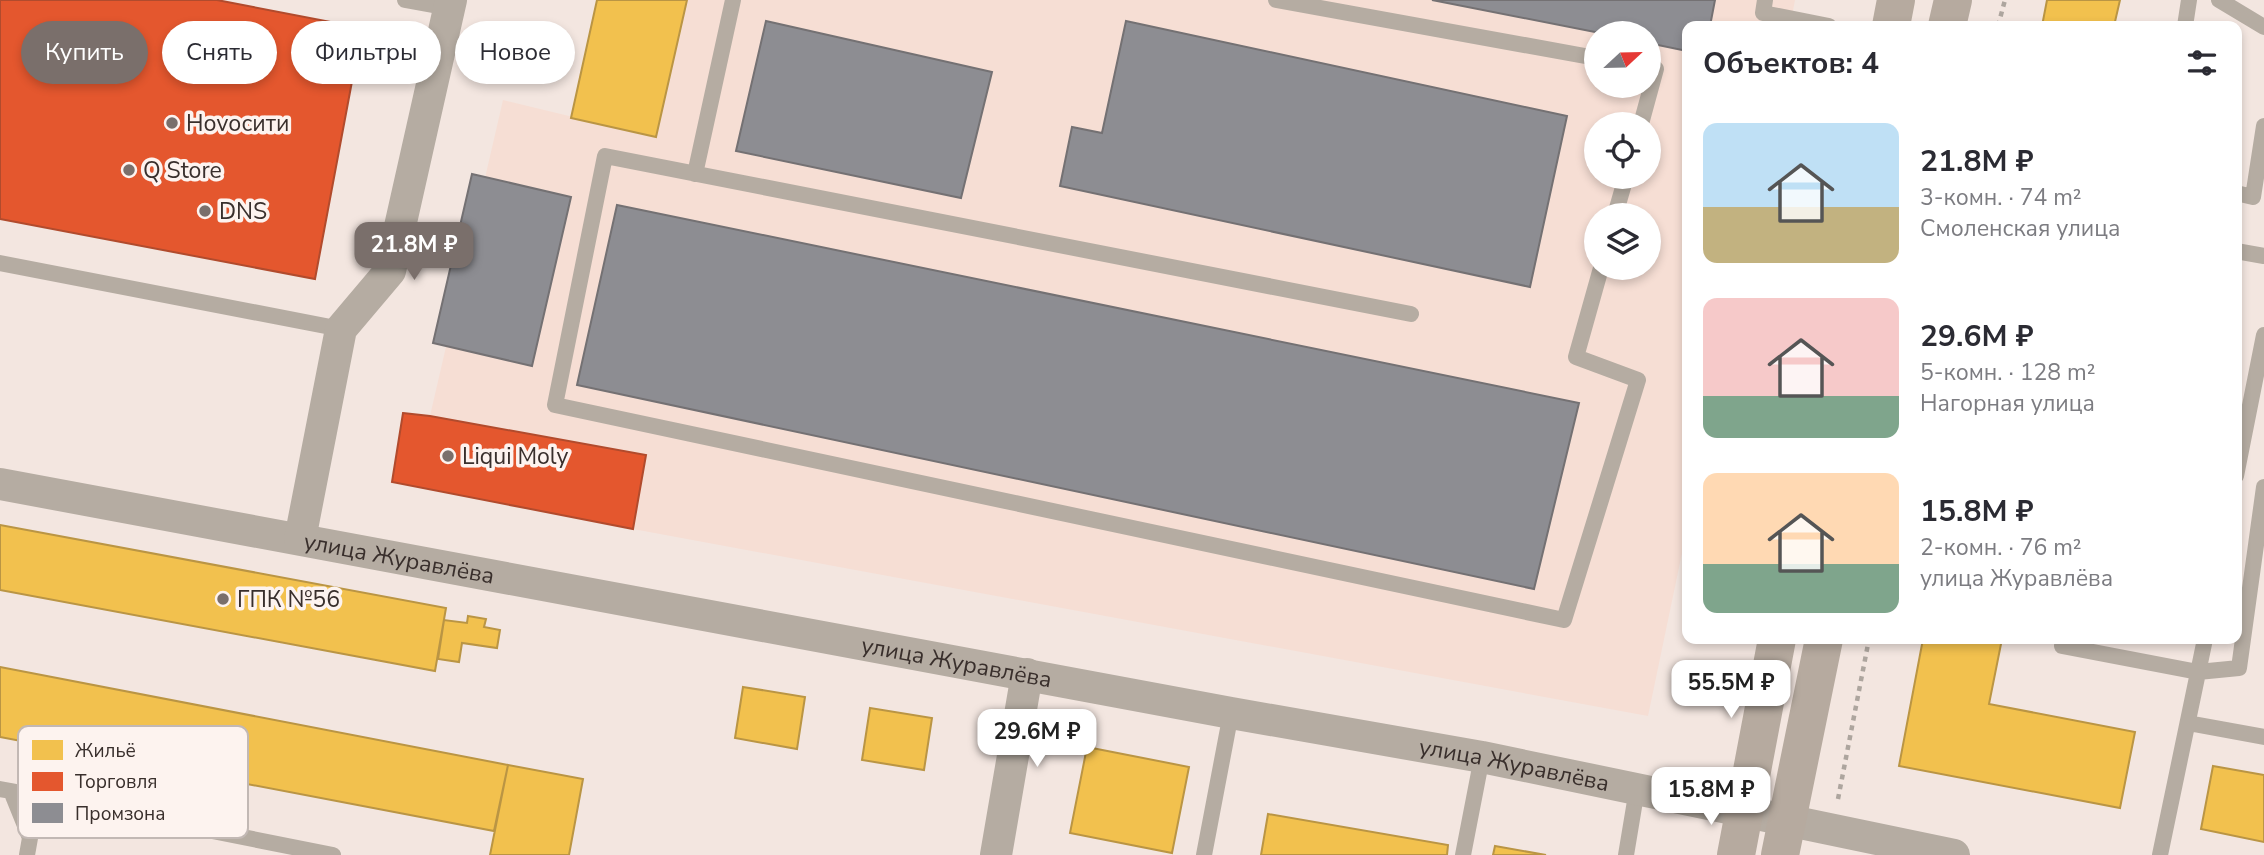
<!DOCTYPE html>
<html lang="ru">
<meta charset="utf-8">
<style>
body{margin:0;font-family:"Nunito Sans",sans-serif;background:#f2f2f3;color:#2b2b33;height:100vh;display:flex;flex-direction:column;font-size:26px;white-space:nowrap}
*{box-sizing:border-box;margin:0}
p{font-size:23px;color:#7c7c81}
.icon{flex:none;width:38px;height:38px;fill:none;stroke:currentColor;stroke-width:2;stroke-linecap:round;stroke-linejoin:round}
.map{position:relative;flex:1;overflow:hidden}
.drawer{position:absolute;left:1682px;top:21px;width:560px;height:623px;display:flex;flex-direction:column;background:#fff;border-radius:14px;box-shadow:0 4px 10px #0003}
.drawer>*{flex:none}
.banner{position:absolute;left:21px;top:21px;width:665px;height:63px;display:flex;gap:14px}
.needle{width:46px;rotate:68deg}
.controls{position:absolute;left:1584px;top:21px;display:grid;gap:14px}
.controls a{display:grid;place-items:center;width:77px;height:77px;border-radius:50%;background:#fff;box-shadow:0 4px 10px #0003;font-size:35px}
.price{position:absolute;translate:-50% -60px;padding:0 16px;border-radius:14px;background:#fff;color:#222;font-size:23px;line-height:46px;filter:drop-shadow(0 2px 4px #0008)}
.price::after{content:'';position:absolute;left:50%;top:42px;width:21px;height:16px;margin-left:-10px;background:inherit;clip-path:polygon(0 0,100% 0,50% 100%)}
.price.selected{background:#7a6f6b;color:#fff}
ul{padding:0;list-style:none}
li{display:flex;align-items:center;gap:21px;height:175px;padding:0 21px}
li span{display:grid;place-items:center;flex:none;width:196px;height:140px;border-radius:14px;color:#555}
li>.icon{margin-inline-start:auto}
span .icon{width:84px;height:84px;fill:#fffc;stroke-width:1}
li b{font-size:30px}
h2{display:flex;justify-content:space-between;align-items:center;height:84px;padding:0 21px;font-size:30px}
.pill{padding:0 24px;border-radius:32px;background:#fff;box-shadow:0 4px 10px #0003;font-size:24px;line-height:63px}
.pill.selected{background:#7a6f6b;color:#fff}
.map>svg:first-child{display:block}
.built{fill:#f6ded4;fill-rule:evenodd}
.homes{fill:#f2c14e;stroke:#ba9544;stroke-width:2}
.shops{fill:#e4572e;stroke:#b14b2d;stroke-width:2}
.industry{fill:#8d8d92;stroke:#747173;stroke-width:2}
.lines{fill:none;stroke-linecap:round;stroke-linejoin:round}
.path{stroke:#ada59e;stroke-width:4.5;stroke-dasharray:5 5;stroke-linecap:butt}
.lane{stroke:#b5aca2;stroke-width:16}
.street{stroke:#b5aca2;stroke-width:32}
.secondary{stroke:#b6aa9f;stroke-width:38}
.poi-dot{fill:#7a6f6b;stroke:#fdf3ef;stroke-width:2.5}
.labels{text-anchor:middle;stroke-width:7;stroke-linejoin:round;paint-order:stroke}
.poi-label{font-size:23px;fill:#392f2c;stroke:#fdf3ef;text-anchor:start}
.street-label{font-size:23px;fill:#392f2c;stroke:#fdf3ef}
.key{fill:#fdf3ef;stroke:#c2b8b4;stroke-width:2}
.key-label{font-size:19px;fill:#392f2c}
</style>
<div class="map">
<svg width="2264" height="855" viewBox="0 0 2264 855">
<rect width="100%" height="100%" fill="#f3e6e0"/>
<path class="built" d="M687 0H1795L1790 26H1687V529L1648 716 633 529 646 456 430 416 503 100 656 137ZM1596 33H1648V86H1596ZM1596 124H1648V177H1596ZM1596 215H1648V268H1596Z"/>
<path class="homes" d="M597 0H687L656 137 571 118Z
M2047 0H2120L2114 26H2042Z
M0 525 446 608 435 671 0 590Z
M468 616 486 619 484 627 500 630 497 648 462 643 459 662 438 659 444 620 467 623Z
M1923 639H2002L1989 704 2135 732 2120 808 1899 766Z
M0 667 508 765 494 831 0 737Z
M743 687 805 697 797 749 735 738Z
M870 708 932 718 924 770 862 760Z
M1087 747 1189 767 1172 853 1070 833Z
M508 765 583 779 569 855H490Z
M2213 766 2264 775V842L2201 829Z
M1268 814 1448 845 1447 855H1261Z
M1495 846 1546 855H1493Z"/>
<path class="shops" d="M0 0H217L362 28 315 279 0 219Z
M403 413 430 416 646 455 633 529 392 482Z"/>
<path class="industry" d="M1432 0H1715L1710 26H1687V51L1648 43V33H1600Z
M766 21 992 72 961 198 736 151Z
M1126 21 1567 116 1530 287 1060 186 1072 127 1102 133Z
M472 174 571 197 532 366 433 343Z
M617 205 1579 403 1534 589 577 385Z"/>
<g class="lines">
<path class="path" d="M1998 26 2005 0
M1838 799 1869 639"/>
<path class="lane" d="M405 0 449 8
M1276 0 1596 58
M1765 0 1763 13 1829 26
M2219 0 2264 27
M2185 26 2189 0
M1641 124 1656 69 1648 68
M695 174 733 0
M2236 193 2253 197 2264 126
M1615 215 1626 177
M2236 251 2264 256
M0 263 341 329
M1411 314 605 156 555 405 1564 620 1638 380 1576 357 1601 268
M2236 476 2264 335
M2063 639 2062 646 2198 672 2239 668 2264 487
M2188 723 2264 737
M0 789 11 791 30 838 27 855
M11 791 333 855
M1204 855 1231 713
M1463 855 1482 757
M1626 855 1637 789
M2160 855 2205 639"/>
<g class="street">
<path id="s1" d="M0 484 1231 713 1482 757 1954 855"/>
<path d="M300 539 341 329 390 271 451 0"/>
<path d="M996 855 1027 674"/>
</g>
<path class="secondary" d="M1891 26 1896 0
M1947 26 1953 0
M1736 855 1777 639
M1780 855 1824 639"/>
</g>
<g class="poi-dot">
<circle cx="172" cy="123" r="7"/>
<circle cx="129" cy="170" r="7"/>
<circle cx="205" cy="211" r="7"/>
<circle cx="448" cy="456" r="7"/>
<circle cx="223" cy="599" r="7"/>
</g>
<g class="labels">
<g class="poi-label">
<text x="186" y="131">Ноvосити</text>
<text x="143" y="178">Q Store</text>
<text x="219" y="219">DNS</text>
<text x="462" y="464">Liqui Moly</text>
<text x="237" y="607">ГПК №56</text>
</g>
<g class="street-label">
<text dy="8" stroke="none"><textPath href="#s1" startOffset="406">улица Журавлёва</textPath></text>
<text dy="8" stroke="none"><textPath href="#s1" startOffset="973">улица Журавлёва</textPath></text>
<text dy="8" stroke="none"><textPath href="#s1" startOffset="1540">улица Журавлёва</textPath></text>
</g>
</g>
<rect x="18" y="726" width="230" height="112" rx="10" class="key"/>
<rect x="32" y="740" width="31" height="20" fill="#f2c14e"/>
<rect x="32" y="772" width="31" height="19" fill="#e4572e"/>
<rect x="32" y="803" width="31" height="20" fill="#8d8d92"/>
<g class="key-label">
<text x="75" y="757">Жильё</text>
<text x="75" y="788">Торговля</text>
<text x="75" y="820">Промзона</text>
</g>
</svg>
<div class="controls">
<a><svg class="needle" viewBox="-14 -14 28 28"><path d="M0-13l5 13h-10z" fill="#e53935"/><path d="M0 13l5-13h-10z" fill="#7c7c81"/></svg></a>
<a><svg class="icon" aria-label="locate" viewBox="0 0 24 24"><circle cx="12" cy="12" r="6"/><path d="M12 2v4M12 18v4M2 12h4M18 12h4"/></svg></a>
<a><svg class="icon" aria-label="layers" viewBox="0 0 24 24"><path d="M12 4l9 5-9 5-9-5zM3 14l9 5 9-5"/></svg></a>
</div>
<b class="price selected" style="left:414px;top:282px">21.8M ₽</b>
<b class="price" style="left:1731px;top:720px">55.5M ₽</b>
<b class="price" style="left:1037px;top:769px">29.6M ₽</b>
<b class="price" style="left:1711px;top:827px">15.8M ₽</b>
<div class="banner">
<a class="pill selected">Купить</a>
<a class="pill">Снять</a>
<a class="pill">Фильтры</a>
<a class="pill">Новое</a>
</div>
<section class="drawer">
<h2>Объектов: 4<svg class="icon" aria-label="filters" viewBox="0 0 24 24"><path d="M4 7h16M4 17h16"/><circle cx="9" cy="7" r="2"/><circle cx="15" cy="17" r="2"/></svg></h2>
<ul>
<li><span style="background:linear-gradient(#bfe0f5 60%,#c2b280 0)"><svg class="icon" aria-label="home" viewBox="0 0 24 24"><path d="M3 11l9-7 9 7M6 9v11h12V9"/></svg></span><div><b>21.8M ₽</b><p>3-комн. · 74 m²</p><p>Смоленская улица</p></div></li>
<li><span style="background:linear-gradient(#f6c9c9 70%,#7fa58c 0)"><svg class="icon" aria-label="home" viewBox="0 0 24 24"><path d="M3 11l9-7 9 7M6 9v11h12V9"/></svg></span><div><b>29.6M ₽</b><p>5-комн. · 128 m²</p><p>Нагорная улица</p></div></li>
<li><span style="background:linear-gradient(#ffd9b3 65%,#7fa58c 0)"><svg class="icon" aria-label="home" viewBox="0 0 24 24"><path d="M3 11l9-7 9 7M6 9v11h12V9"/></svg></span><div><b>15.8M ₽</b><p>2-комн. · 76 m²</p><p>улица Журавлёва</p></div></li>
</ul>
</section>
</div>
